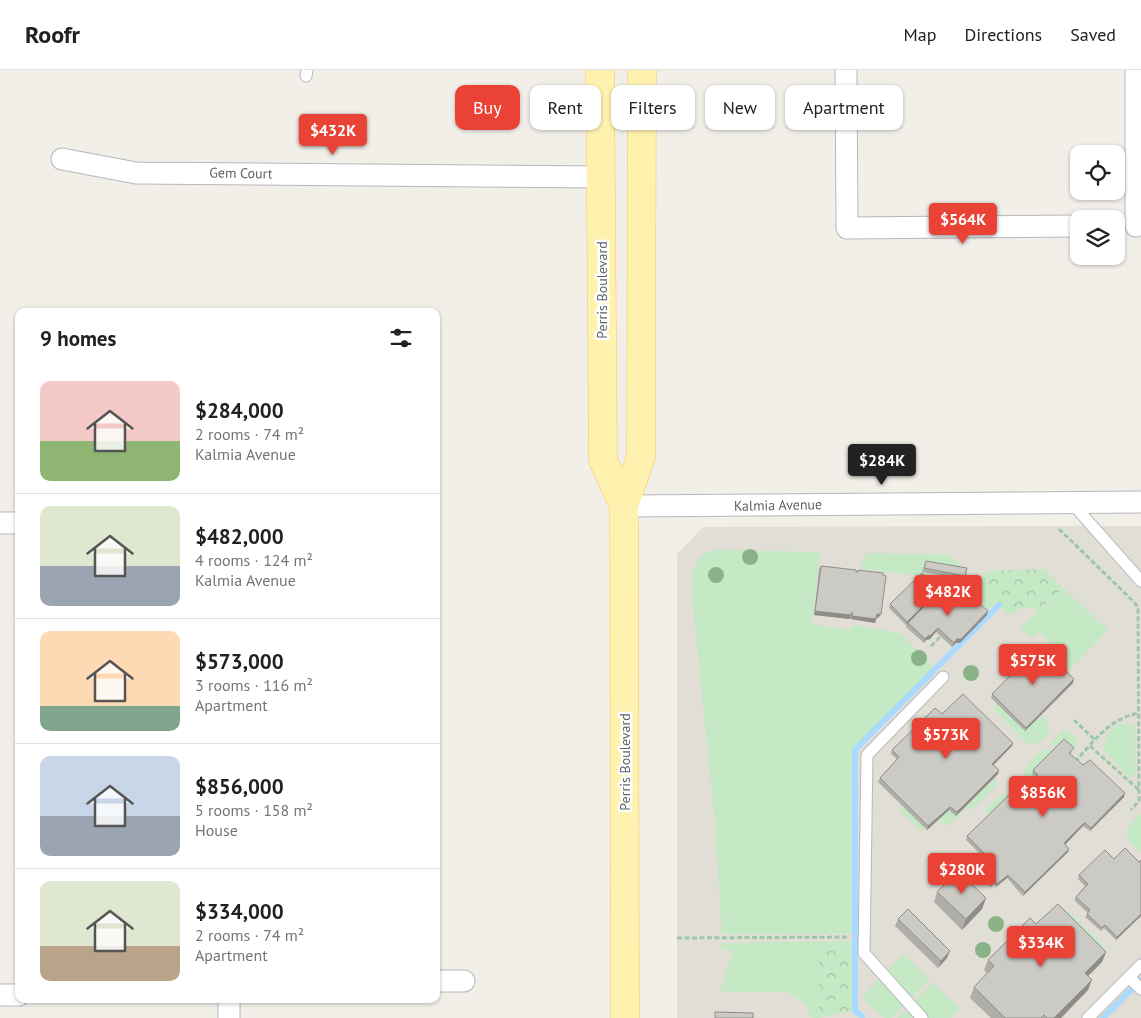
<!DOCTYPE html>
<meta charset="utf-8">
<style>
body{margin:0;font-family:"PT Sans",sans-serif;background:#f6f6f6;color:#202124;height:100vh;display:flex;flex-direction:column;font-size:19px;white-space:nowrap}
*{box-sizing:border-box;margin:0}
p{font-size:16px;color:#757577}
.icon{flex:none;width:28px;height:28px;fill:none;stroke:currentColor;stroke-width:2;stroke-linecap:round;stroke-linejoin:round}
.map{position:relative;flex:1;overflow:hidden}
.sheet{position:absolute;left:15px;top:238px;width:425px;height:695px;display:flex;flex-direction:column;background:#fff;border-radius:10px;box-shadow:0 1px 4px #0004}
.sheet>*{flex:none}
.hud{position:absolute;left:455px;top:15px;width:475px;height:45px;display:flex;gap:10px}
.buttons{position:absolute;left:1070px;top:75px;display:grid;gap:10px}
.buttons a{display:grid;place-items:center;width:55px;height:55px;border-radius:10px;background:#fff;box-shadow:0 1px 4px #0004;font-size:25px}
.price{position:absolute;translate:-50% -42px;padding:0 11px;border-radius:5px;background:#ea4335;color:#fff;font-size:16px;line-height:32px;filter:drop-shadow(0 1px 2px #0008)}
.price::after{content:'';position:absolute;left:50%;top:30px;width:15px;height:11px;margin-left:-8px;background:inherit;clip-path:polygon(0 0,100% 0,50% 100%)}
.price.current{background:#222;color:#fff}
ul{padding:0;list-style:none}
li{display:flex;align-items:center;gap:15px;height:125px;padding:0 25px}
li+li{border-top:1px solid #e0e0e0}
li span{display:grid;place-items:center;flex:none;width:140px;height:100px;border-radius:10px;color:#555}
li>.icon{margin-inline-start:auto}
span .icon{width:60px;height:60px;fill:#fffc;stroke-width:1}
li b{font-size:21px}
h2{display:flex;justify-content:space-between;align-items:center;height:60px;padding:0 25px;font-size:21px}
.tag{padding:0 18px;border-radius:10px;background:#fff;box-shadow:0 1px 4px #0004;font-size:18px;line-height:45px}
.tag.current{background:#ea4335;color:#fff}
header{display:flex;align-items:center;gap:30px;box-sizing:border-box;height:70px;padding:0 25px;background:#fff;border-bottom:1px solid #e0e0e0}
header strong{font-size:24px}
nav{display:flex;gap:28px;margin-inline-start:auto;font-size:18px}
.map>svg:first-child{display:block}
.education{fill:#e1ded6}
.green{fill:#c5e8c5}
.forest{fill:url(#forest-crowns)}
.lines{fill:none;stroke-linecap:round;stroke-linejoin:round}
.stream{stroke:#aadaff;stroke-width:6}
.lane-casing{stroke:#b5b8bc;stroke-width:13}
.street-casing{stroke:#b5b8bc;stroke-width:23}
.primary-casing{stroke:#f2c960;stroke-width:29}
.path{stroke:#9cc7a9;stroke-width:3;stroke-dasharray:5 2.5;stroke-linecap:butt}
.lane{stroke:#fff;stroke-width:11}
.street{stroke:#fff;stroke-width:21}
.primary{stroke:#fff2af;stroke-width:28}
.tree{fill:#89b387}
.wall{fill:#afaea9}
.shaded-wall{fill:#8f8d8a}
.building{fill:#cccac5;stroke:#8f8d8a}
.labels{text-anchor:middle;stroke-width:5;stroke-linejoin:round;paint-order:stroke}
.street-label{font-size:14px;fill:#5f6368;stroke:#fff}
</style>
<header>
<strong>Roofr</strong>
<nav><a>Map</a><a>Directions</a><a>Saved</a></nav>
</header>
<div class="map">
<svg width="1141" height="948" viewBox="0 0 1141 948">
<defs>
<pattern id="forest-crowns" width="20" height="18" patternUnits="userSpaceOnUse" patternTransform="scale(1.25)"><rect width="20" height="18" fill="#c5e8c5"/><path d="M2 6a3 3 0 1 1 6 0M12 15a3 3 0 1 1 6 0" fill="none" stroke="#a3c0a4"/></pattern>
</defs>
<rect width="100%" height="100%" fill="#f1efe8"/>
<path class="education" d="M1141 456V948H677V484L703 457Z"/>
<path class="green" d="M714 480 820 482 812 554 850 560 853 555 900 563 935 598 853 680V864H722L715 753 691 516C693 501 696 483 714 480Z
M867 483 950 485 996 532 985 543 956 540 921 506 860 499Z
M1063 518 1108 560 1066 603 1045 583 1053 575 1039 562 1032 568 1020 557Z
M996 633 1025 661 1041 645 1049 655V663C1043 670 1035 678 1026 673L994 640Z
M1120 654H1131L1135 657V704L1133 708 1129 707 1104 680C1105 667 1108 660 1120 654Z
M1066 658 1078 670 1077 677 1073 681 1057 679 1051 673Z
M1049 679 1054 682 1032 713 1024 704C1026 694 1040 680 1049 679Z
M994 708 997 713 995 717 973 739 971 740 966 737Z
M1002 724H1006L1010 727 990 746 986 742V739Z
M901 734 926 759 924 760H920L900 741Z
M949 740 960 745 949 755H945L939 749Z
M1141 743V782C1120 763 1123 763 1141 743Z
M1066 842H1070L1106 878V884L1104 886 1062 845Z
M852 871 853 880 819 881V948H812C807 935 799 927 786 922H720L733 881 721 879 722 873Z
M903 884 930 909 892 948H884L862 927Z
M933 913 960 939 951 948H897Z"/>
<path class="forest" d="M1044 499 1063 518 1037 541C1026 534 1019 539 1010 545L976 513 988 501Z
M853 880 854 940 819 948V881Z"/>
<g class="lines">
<path class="stream" d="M862 946 855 941V680L999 535
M1103 948 1141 910"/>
<g class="lane-casing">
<path id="lane" d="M306 6 307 0
M1071 432 1141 511
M1129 907 1141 919
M922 948 864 883 867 685 943 607
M1088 948 1141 895"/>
</g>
<g class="street-casing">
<path id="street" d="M846 0 847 158 1079 156
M62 89 136 103 601 107
M1136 156V0
M624 436 1141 432
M0 453H19
M436 911H464
M0 925H19
M229 948V929"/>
</g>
<g class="primary-casing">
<path id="primary" d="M600 0 603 390 624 436
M625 948 624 436 641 387 642 0"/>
</g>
<path class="path" d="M1059 459 1135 533 1138 539 1139 731 1131 740
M931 576 941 566
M1074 650 1095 670
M1090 676 1139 720
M1075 692C1094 671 1110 648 1139 643
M677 868 849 867"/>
<use href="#lane" class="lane"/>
<use href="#street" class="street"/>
<use href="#primary" class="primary"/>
</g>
<g class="tree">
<circle cx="750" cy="487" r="8"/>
<circle cx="716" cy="505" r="8"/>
<circle cx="919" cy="588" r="8"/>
<circle cx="971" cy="603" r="8"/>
<circle cx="996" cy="854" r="8"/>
<circle cx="983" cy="880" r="8"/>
</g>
<path class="wall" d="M926 491 965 506 963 509 922 502Z
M821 496 856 502H858V500L879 547 877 548 875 553 851 549V547L850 549 814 545 819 499Z
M938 522 957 537 987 545 960 573H956L952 577 936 562 930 569 926 570 924 573 906 557 907 554 906 555 889 538 890 534Z
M1073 613 1025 661 991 628 992 624Z
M942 644 1012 676 994 695 998 704 956 746 949 740 927 760 878 712 880 708 897 689 891 684 892 680Z
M1073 681 1070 684 1083 695 1124 727 1090 761 1083 756 1065 774 1068 782 1023 826 1007 808 996 817 994 814 991 817 976 802 978 798 975 796 977 793 982 786 966 770 967 766 1016 725 1035 707 1032 704 1033 700Z
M1079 805 1141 846 1116 870 1104 858 1101 861 1085 847 1088 843 1074 830 1076 827 1085 816 1078 809Z
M937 822 986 828 982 839 962 860 934 832Z
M898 849 947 888 938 898 895 856Z
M1036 854 1106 882 1102 892 1088 906V920L1061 948H991L970 928 974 917 987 903 984 900 988 890Z"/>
<path class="shaded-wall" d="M939 520 938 523 906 555 907 552Z
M815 541 851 545 850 549 814 545Z
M988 541 987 545 960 573H956L952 577 954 573 957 569Z
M877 544H881L879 547 876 548Z
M852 546 876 549 875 553 851 549Z
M938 558 936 562 930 569 926 570 924 573 925 569 928 566Z
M1074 609 1073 613 1025 661 1026 658Z
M1013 673 1012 676 991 697 992 694Z
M999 700 998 704 956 746 957 742Z
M1125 723 1124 727 1090 761 1091 758Z
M950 737 949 740 927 760 928 756Z
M1085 753 1083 756 1063 777 1064 773Z
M1069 779 1068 782 1023 826 1025 822Z
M1008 805 1007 808 996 817 997 814Z
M986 828 982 839 962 860 966 849Z
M1141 844V846L1116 870 1117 867Z
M950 881 947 888 938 898 941 891Z
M1106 882 1102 892 1081 913 1085 903Z
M1092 910 1088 920 1061 948H1054Z"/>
<path class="building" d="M926 491 967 498 965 506 924 498Z
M821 496 856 500V502H858V500L883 503V505L886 506 881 544H877L876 549 852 546V542L851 545 815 541Z
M922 503 939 520 907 552 890 534Z
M940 520 957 537 969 524 988 541 961 569H957L954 573 938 558 931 565 928 566 925 569 908 553Z
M1040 575 1074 609 1026 658 992 624Z
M963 624 1013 673 992 694 999 700 957 742 950 737 928 756 880 708 899 687 892 680 935 638 942 644Z
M1064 669 1074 678 1069 683 1083 695 1090 690 1125 723 1091 758 1085 753 1083 754 1064 773 1069 779 1025 822 1008 805 997 814 995 811 992 813 977 799 980 796 977 793 984 783 967 766 1012 722 1016 725 1038 705 1033 700Z
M1125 778 1139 792 1141 790V844L1117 867 1105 855 1102 858 1087 844 1090 840 1076 827 1088 814 1079 805 1105 780 1114 789Z
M958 801 986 828 966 849 937 822Z
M1058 834 1106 882 1085 903 1092 910 1054 948H1047L1044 945 1041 948H1005L974 917 994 896 988 890 1030 848 1036 854Z
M908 839 950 881 941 891 898 849Z
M715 942 753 943V948H715Z"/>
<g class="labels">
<g class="street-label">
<text transform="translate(241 103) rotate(1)" y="5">Gem Court</text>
<text transform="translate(602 220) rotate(-90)" y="5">Perris Boulevard</text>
<text transform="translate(778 435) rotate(-1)" y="5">Kalmia Avenue</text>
<text transform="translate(625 692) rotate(-90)" y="5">Perris Boulevard</text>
</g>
</g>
</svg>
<div class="buttons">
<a><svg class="icon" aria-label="locate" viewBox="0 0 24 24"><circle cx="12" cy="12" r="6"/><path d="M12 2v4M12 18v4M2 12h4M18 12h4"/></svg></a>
<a><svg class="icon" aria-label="layers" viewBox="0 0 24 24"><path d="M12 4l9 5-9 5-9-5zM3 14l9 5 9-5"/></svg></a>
</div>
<b class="price" style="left:333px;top:86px">$432K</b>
<b class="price" style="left:963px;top:175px">$564K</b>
<b class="price current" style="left:882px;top:416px">$284K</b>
<b class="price" style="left:948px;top:547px">$482K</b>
<b class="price" style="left:1033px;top:616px">$575K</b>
<b class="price" style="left:946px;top:690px">$573K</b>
<b class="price" style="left:1043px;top:748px">$856K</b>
<b class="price" style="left:962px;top:825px">$280K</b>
<b class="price" style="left:1041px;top:898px">$334K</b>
<div class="hud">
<a class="tag current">Buy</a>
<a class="tag">Rent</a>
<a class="tag">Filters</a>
<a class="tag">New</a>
<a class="tag">Apartment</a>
</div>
<section class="sheet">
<h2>9 homes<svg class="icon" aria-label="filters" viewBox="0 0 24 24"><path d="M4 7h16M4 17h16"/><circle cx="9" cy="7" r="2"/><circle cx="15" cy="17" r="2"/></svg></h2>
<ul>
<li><span style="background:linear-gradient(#f6c9c9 60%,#8fb573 0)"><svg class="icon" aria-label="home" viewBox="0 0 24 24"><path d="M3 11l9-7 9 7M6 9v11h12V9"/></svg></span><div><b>$284,000</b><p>2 rooms · 74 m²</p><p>Kalmia Avenue</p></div></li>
<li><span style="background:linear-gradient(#dfe7d0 60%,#9aa5b1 0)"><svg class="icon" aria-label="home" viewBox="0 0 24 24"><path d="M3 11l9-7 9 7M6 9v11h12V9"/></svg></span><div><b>$482,000</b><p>4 rooms · 124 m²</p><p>Kalmia Avenue</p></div></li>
<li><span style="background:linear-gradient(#ffd9b3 75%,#7fa58c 0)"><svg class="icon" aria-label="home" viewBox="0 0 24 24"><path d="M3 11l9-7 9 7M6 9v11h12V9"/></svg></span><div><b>$573,000</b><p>3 rooms · 116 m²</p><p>Apartment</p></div></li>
<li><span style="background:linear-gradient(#c9d6e8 60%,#9aa5b1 0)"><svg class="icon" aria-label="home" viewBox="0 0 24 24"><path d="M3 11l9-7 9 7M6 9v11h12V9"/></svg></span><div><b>$856,000</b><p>5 rooms · 158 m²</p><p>House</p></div></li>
<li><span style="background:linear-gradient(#dfe7d0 65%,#b9a48a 0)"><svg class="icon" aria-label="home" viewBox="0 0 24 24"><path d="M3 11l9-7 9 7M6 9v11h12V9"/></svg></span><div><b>$334,000</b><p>2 rooms · 74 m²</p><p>Apartment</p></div></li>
</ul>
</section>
</div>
